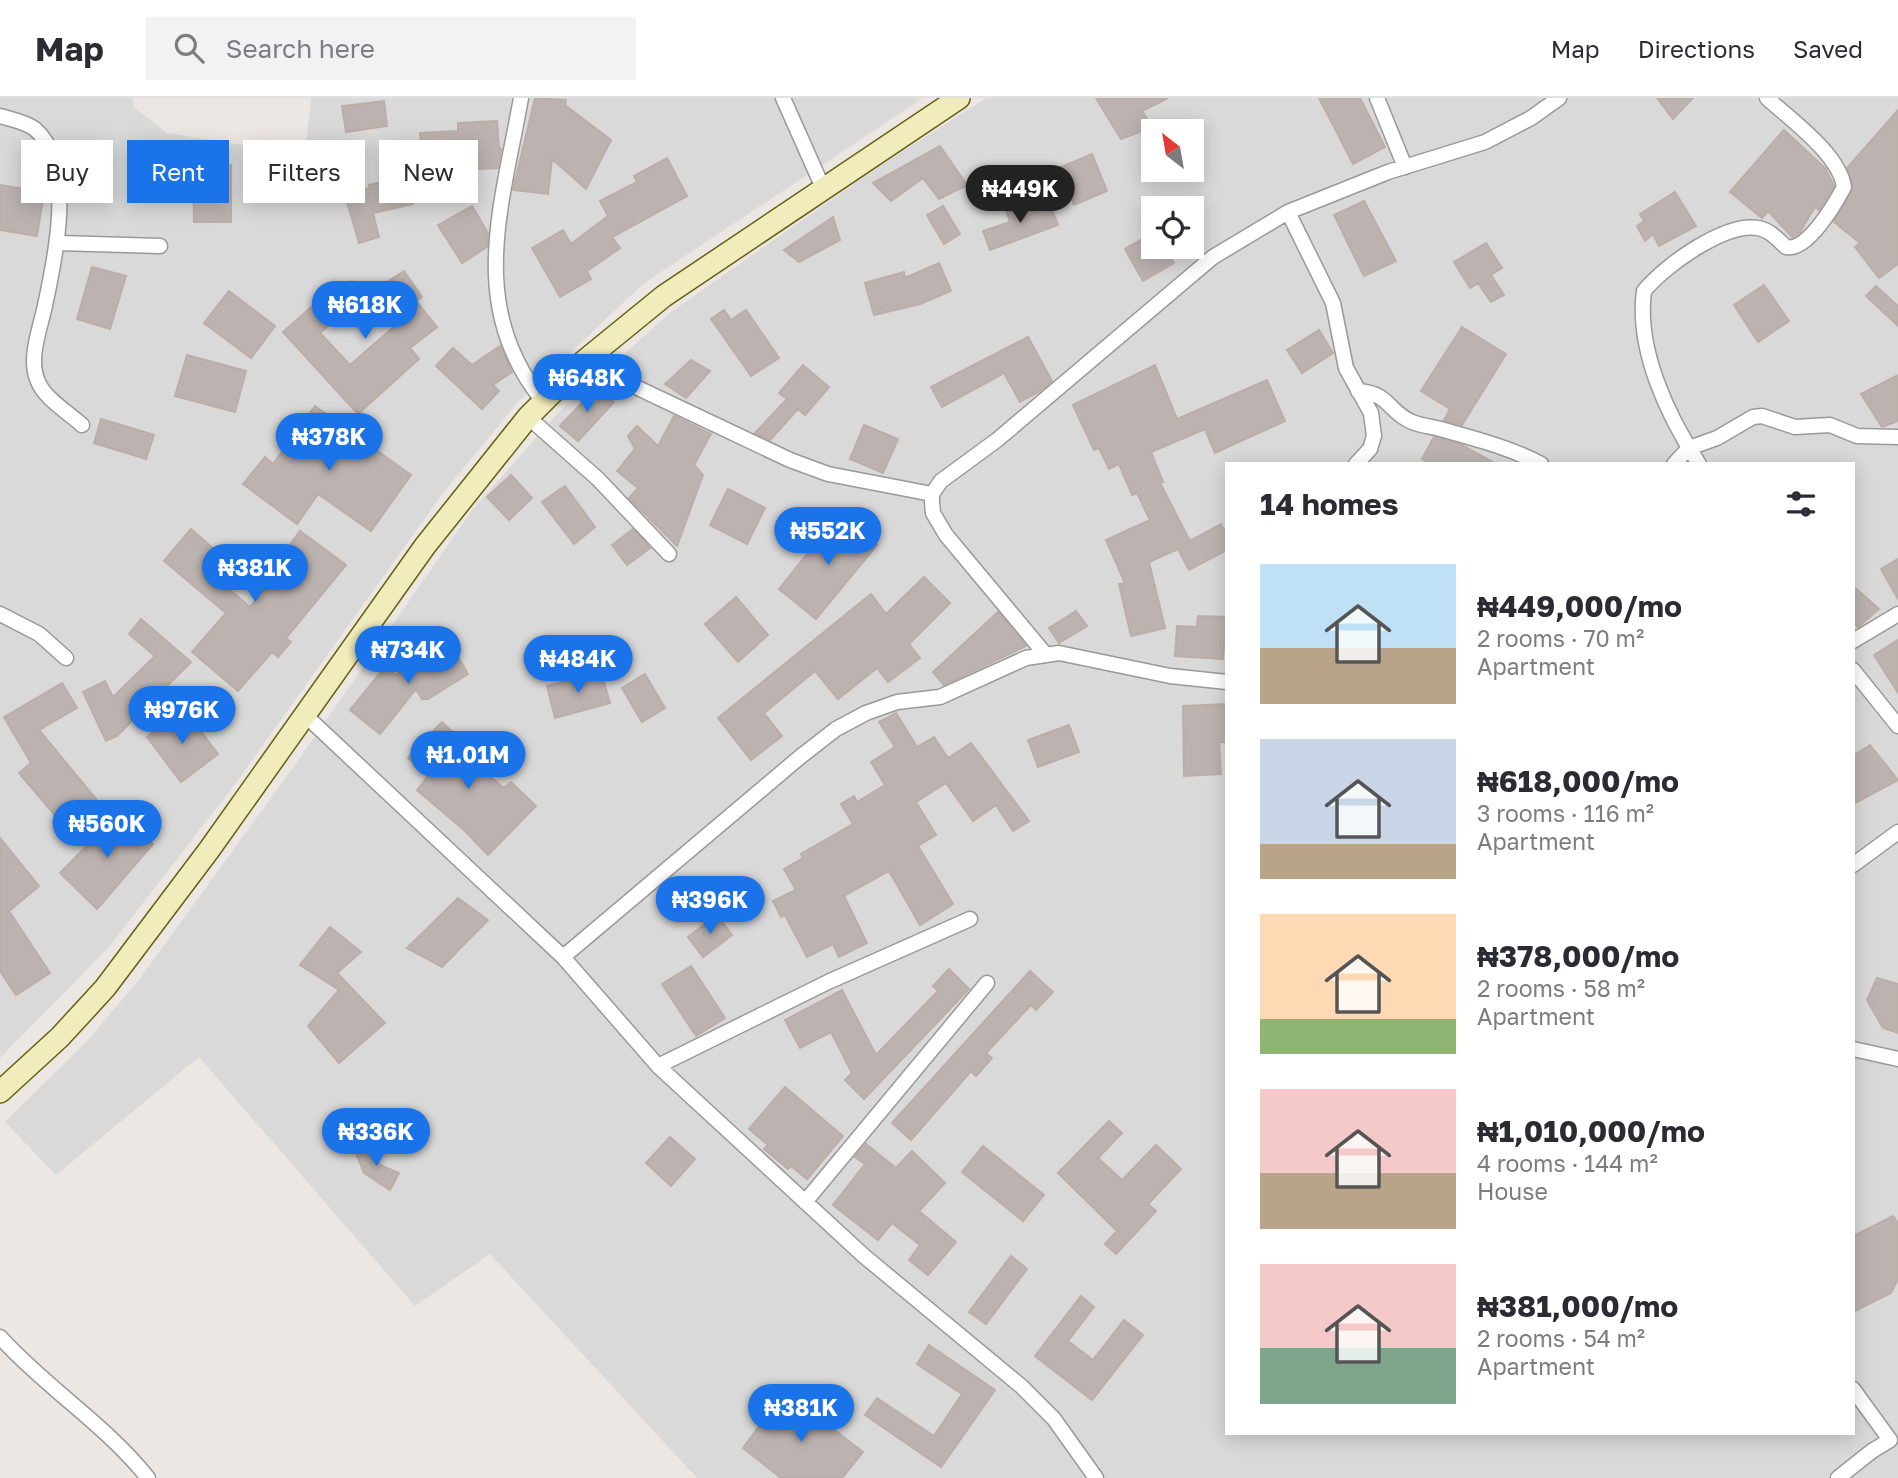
<!DOCTYPE html>
<meta charset="utf-8">
<style>
body{margin:0;font-family:"Golos Text",sans-serif;background:#f2f2f3;color:#2b2b33;height:100vh;display:flex;flex-direction:column;font-size:26px;white-space:nowrap}
*{box-sizing:border-box;margin:0}
p{font-size:23px;color:#7c7c81}
.icon{flex:none;width:38px;height:38px;fill:none;stroke:currentColor;stroke-width:2;stroke-linecap:round;stroke-linejoin:round}
.map{position:relative;flex:1;overflow:hidden}
.sheet{position:absolute;left:1225px;top:364px;width:630px;height:973px;display:flex;flex-direction:column;background:#fff;border-radius:0px;box-shadow:0 4px 18px #0003}
.sheet>*{flex:none}
.guide{position:absolute;left:21px;top:42px;width:665px;height:63px;display:flex;gap:14px}
.needle{width:46px;rotate:329deg}
.tools{position:absolute;left:1141px;top:21px;display:grid;gap:14px}
.tools a{display:grid;place-items:center;width:63px;height:63px;border-radius:0px;background:#fff;box-shadow:0 4px 18px #0003;font-size:35px}
.price{position:absolute;translate:-50% -60px;padding:0 16px;border-radius:24px;background:#1a73e8;color:#fff;font-size:23px;line-height:46px;filter:drop-shadow(0 2px 4px #0008)}
.price::after{content:'';position:absolute;left:50%;top:42px;width:21px;height:16px;margin-left:-10px;background:inherit;clip-path:polygon(0 0,100% 0,50% 100%)}
.price.active{background:#222;color:#fff}
ul{padding:0;list-style:none}
li{display:flex;align-items:center;gap:21px;height:175px;padding:0 35px}
li span{display:grid;place-items:center;flex:none;width:196px;height:140px;border-radius:0px;color:#555}
li>.icon{margin-inline-start:auto}
span .icon{width:84px;height:84px;fill:#fffc;stroke-width:1}
li b{font-size:30px}
h2{display:flex;justify-content:space-between;align-items:center;height:84px;padding:0 35px;font-size:30px}
.chip{padding:0 24px;border-radius:0px;background:#fff;box-shadow:0 4px 18px #0003;font-size:24px;line-height:63px}
.chip.active{background:#1a73e8;color:#fff}
header{display:flex;align-items:center;gap:42px;box-sizing:border-box;height:98px;padding:0 35px;background:#fff;border-bottom:2px solid #e1e1e2}
header strong{font-size:33px}
nav{display:flex;gap:38px;margin-inline-start:auto;font-size:24px}
.search{width:490px;height:63px;background:#f2f2f3;display:flex;align-items:center;gap:18px;box-sizing:border-box;padding:0 24px;border-radius:0px;color:#7c7c81;font-size:26px}
.map>svg:first-child{display:block}
.residential{fill:#dad9d9;fill-rule:evenodd}
.building{fill:#bcb3b0;stroke:#bcada7;stroke-width:2}
.lines{fill:none;stroke-linecap:round;stroke-linejoin:round}
.street-casing{stroke:#999;stroke-width:17}
.secondary-casing{stroke:#656111;stroke-width:24}
.street{stroke:#fff;stroke-width:14}
.secondary{stroke:#f1ecbb;stroke-width:21}
</style>
<header>
<strong>Map</strong>
<div class="search"><svg class="icon" aria-label="search" viewBox="0 0 24 24"><circle cx="10" cy="10" r="6"/><path d="M15 15l6 6"/></svg>Search here</div>
<nav><a>Map</a><a>Directions</a><a>Saved</a></nav>
</header>
<div class="map">
<svg width="1898" height="1380" viewBox="0 0 1898 1380">
<rect width="100%" height="100%" fill="#ece7e2"/>
<path class="residential" d="M0 0H133V8L167 35 305 57 311 0H923L643 186 517 305 443 395 235 686 109 849 0 960Z
M986 0H1898V1380H697L490 1156 415 1208 199 959 56 1077 5 1024 89 941 141 879 297 664 473 411 560 313 671 214 878 69ZM1153 33H1192V72H1153ZM1153 110H1192V149H1153ZM1227 366H1853V1335H1227Z"/>
<path class="building" d="M535 0 566 2 565 7 611 42 586 91 552 61 548 96 513 92Z
M1096 0H1168L1142 13 1153 29 1121 41Z
M1319 0H1360L1385 49 1353 66Z
M1657 0H1693L1673 21Z
M384 3 387 28 346 34 342 8Z
M1898 12V166L1879 180 1855 149 1860 145 1834 124 1853 91 1847 70Z
M497 23 499 50 501 51 498 70 460 72 461 89 409 90 413 106 373 115 379 139 359 145 345 97 370 90 369 87 423 75 420 35 458 33V25Z
M1784 32 1825 70 1834 88 1819 112 1815 109 1800 134 1792 139 1768 113 1762 120 1730 94Z
M940 48 967 87 939 101 923 80 891 103 873 85Z
M1092 56 1107 93 1074 107 1059 70Z
M667 60 687 98 612 139 620 150 587 173 591 181 560 199 532 150 563 132 571 146 608 118 600 103 637 84 634 78Z
M193 67H231V124H194Z
M0 87 44 94 37 138 0 132Z
M1675 94 1696 128 1659 148 1653 136 1645 143 1637 128 1644 123 1640 116Z
M1018 102 1030 114 1050 107 1058 127 990 152 983 133 1010 124 1004 107Z
M1364 103 1396 163 1364 178 1334 117Z
M472 108 488 135 487 149 462 165 438 127Z
M943 108 960 136 944 146 927 117Z
M833 119 840 142 799 164 784 152Z
M1153 135V149H1164L1174 165 1143 183 1125 151Z
M1486 145 1502 170 1491 177 1504 197 1491 204 1478 185 1470 190 1454 164Z
M939 165 951 193 920 206 874 217 865 185 904 174 905 180Z
M92 169 126 178 110 231 77 221Z
M404 173 422 199 416 203 437 229 410 250 419 261 358 316 283 234 319 202 325 208 352 183 364 196 320 235 350 267 396 227 373 193Z
M1764 187 1789 223 1758 244 1734 207Z
M1876 188 1898 208V228L1866 198Z
M229 193 275 228 251 260 204 225Z
M724 212 731 222 746 212 779 260 751 278 711 221Z
M1462 229 1506 256 1462 327 1444 322 1450 311 1421 293Z
M1319 232 1333 255 1302 275 1287 252Z
M1028 239 1052 283 1040 293 1020 304 1004 275 942 309 931 289Z
M500 248 512 274 493 287 499 293 482 311 436 268 453 250 472 267Z
M187 257 246 273 235 314 175 298Z
M691 262 710 273 686 300 665 286Z
M803 267 829 289 805 317 798 311 770 342 755 335 787 301 779 295Z
M1155 267 1177 321 1267 282 1285 323 1215 355 1205 331 1151 354 1163 384 1160 385 1190 443 1221 426 1227 437V452L1189 472 1178 451 1149 464 1165 530 1131 538 1119 486 1125 485 1106 442 1150 422 1137 395 1132 397 1119 366 1109 371 1099 350 1094 352 1073 307Z
M1898 277V323L1882 329 1861 296Z
M597 289 614 304 578 343 560 328Z
M315 308 411 377 371 433 318 396 297 426 243 386 265 359 273 366Z
M674 318 711 336 694 367 703 377 677 448 629 400 638 390 617 373 635 351 628 338 637 328 658 348Z
M101 321 154 337 146 361 94 345Z
M864 327 898 341 883 375 850 361Z
M1434 339 1462 347 1496 366H1431L1422 361Z
M511 377 532 400 509 422 487 399Z
M565 388 595 429 574 446 542 404Z
M728 391 765 410 747 446 710 427Z
M839 416 877 447 816 521 779 491Z
M191 431 221 457 207 473 250 509 289 461 283 456 300 433 346 467 286 540 291 544 278 559 272 554 238 593 192 554 226 515 164 463Z
M633 431 650 450 627 467 612 447Z
M1898 461V501L1881 471Z
M924 479 950 505 909 546 920 560 888 584 877 570 838 601 815 573 764 615 782 638 751 662 718 620 871 496 886 516Z
M1853 488 1879 511 1858 529 1853 524Z
M736 499 768 537 738 564 705 526Z
M1076 513 1087 528 1059 545 1049 530Z
M998 514 1026 548 944 587 933 574Z
M1198 518 1226 519 1223 561 1175 558 1177 528 1197 529Z
M141 521 191 564 117 638 106 643 83 594 105 583 113 599 155 558 129 536Z
M1898 542V595L1874 557Z
M449 544 468 576 428 601H422L416 591 380 636 350 612 385 569 395 577Z
M601 574 610 605 555 620 547 588Z
M645 576 665 610 642 624 622 590Z
M62 585 77 610 39 632 97 702 65 729 19 675 31 665 4 619Z
M1227 606V644H1219L1221 676 1184 678 1183 608Z
M184 611 218 656 181 684 147 639Z
M896 615 917 649 934 639 948 660 971 645 1029 723 1013 733 996 707 973 723 946 685 916 704 936 737 918 748 953 806 920 827 889 773 844 798 867 845 839 859 833 846 807 859 785 817 781 819 773 803 796 792 784 771 803 760 801 756 853 726 841 706 854 698 857 704 885 687 871 664 895 649 879 624Z
M442 624 458 639 451 647 504 690 511 684 536 708 488 757 464 732 417 692 428 678 408 660Z
M1069 627 1079 654 1038 669 1028 642Z
M1870 647 1898 682 1853 706V658Z
M119 715 153 746 97 811 60 775Z
M0 740 39 788 9 813 50 875 16 897 0 873Z
M458 800 488 822 442 869 407 850Z
M717 817 732 837 703 859 688 839Z
M330 829 361 854 337 875 385 925 339 965 308 928 339 892 300 867Z
M691 868 725 920 696 938 662 886Z
M949 871 969 891 864 1001 845 982 852 975 831 934 800 950 785 922 842 892 876 957 938 893 933 888Z
M1030 873 1053 894 1036 912 1031 907 986 955 992 960 976 978 971 973 911 1042 892 1025Z
M1877 880 1898 886V935L1883 930 1867 902Z
M785 989 843 1038 807 1081 791 1068 788 1071 764 1051 768 1047 749 1031Z
M1109 1023 1122 1035 1098 1060 1122 1082 1156 1047 1181 1071 1148 1106 1156 1113 1116 1156 1105 1146 1117 1133 1058 1075Z
M670 1039 695 1061 671 1088 646 1065Z
M866 1046 896 1070 912 1053 945 1085 919 1113 956 1144 928 1177 909 1162 920 1147 892 1125 878 1142 833 1107 865 1066 855 1059Z
M370 1047 380 1067 399 1075 390 1092 364 1075 356 1055Z
M983 1048 1044 1097 1023 1123 962 1074Z
M1893 1118 1898 1125V1181L1891 1195 1853 1214V1138Z
M1011 1158 1027 1171 986 1226 969 1214Z
M1081 1198 1094 1209 1068 1243 1093 1262 1124 1222 1143 1237 1092 1302 1035 1258Z
M929 1247 995 1292 941 1369 865 1317 877 1300 934 1338 962 1296 917 1266Z
M786 1291 799 1305 863 1354 842 1380H781L743 1350Z"/>
<g class="lines">
<g class="street-casing">
<path id="street" d="M521 0C502 108 466 209 543 303
M783 0 823 90
M1377 0 1405 69
M0 18C11 21 26 24 35 31 77 68 54 166 44 212 39 233 29 261 37 281 43 300 68 314 82 327
M1288 114 1333 205 1346 270 1371 315 1374 338 1370 351 1356 366
M59 145 160 148
M583 264 790 362 828 376 932 396
M1358 293C1390 295 1388 314 1412 324 1422 328 1434 329 1444 332 1476 341 1511 350 1541 366
M528 319 598 381 669 456
M1674 366 1689 350 1717 340 1753 319 1762 318 1795 329 1830 327 1857 338 1898 339
M1699 366C1668 318 1636 252 1644 193 1664 168 1725 124 1758 130 1770 132 1777 141 1786 149 1807 154 1835 106 1844 89 1839 56 1791 22 1767 0
M0 516 39 536 66 560
M1853 543 1898 516
M1046 557 946 437 933 415 932 404V396L941 383 997 342 1213 159 1288 114 1388 74 1485 44 1531 20 1559 0
M1853 572 1898 628
M306 618 563 859 658 968 864 1158 1021 1288 1054 1321 1096 1380
M1853 767 1898 734
M563 859 800 659 836 631 866 615 897 604 940 599 1026 560 1059 555 1170 578 1227 584
M1853 951 1898 961
M658 968 828 884 970 821
M805 1104 987 885
M0 1239C46 1290 105 1326 148 1380
M1838 1380 1872 1353 1890 1342 1853 1291"/>
</g>
<g class="secondary-casing">
<path id="secondary" d="M0 994 60 939 105 890 209 752 425 448 528 319 583 264 664 198 959 0"/>
</g>
<use href="#street" class="street"/>
<use href="#secondary" class="secondary"/>
</g>
</svg>
<div class="tools">
<a><svg class="needle" viewBox="-14 -14 28 28"><path d="M0-13l5 13h-10z" fill="#e53935"/><path d="M0 13l5-13h-10z" fill="#7c7c81"/></svg></a>
<a><svg class="icon" aria-label="locate" viewBox="0 0 24 24"><circle cx="12" cy="12" r="6"/><path d="M12 2v4M12 18v4M2 12h4M18 12h4"/></svg></a>
</div>
<b class="price active" style="left:1020px;top:127px">₦449K</b>
<b class="price" style="left:365px;top:243px">₦618K</b>
<b class="price" style="left:587px;top:316px">₦648K</b>
<b class="price" style="left:329px;top:375px">₦378K</b>
<b class="price" style="left:828px;top:469px">₦552K</b>
<b class="price" style="left:255px;top:506px">₦381K</b>
<b class="price" style="left:408px;top:588px">₦734K</b>
<b class="price" style="left:578px;top:597px">₦484K</b>
<b class="price" style="left:182px;top:648px">₦976K</b>
<b class="price" style="left:468px;top:693px">₦1.01M</b>
<b class="price" style="left:107px;top:762px">₦560K</b>
<b class="price" style="left:710px;top:838px">₦396K</b>
<b class="price" style="left:376px;top:1070px">₦336K</b>
<b class="price" style="left:801px;top:1346px">₦381K</b>
<div class="guide">
<a class="chip">Buy</a>
<a class="chip active">Rent</a>
<a class="chip">Filters</a>
<a class="chip">New</a>
</div>
<section class="sheet">
<h2>14 homes<svg class="icon" aria-label="filters" viewBox="0 0 24 24"><path d="M4 7h16M4 17h16"/><circle cx="9" cy="7" r="2"/><circle cx="15" cy="17" r="2"/></svg></h2>
<ul>
<li><span style="background:linear-gradient(#bfe0f5 60%,#b9a48a 0)"><svg class="icon" aria-label="home" viewBox="0 0 24 24"><path d="M3 11l9-7 9 7M6 9v11h12V9"/></svg></span><div><b>₦449,000/mo</b><p>2 rooms · 70 m²</p><p>Apartment</p></div></li>
<li><span style="background:linear-gradient(#c9d6e8 75%,#b9a48a 0)"><svg class="icon" aria-label="home" viewBox="0 0 24 24"><path d="M3 11l9-7 9 7M6 9v11h12V9"/></svg></span><div><b>₦618,000/mo</b><p>3 rooms · 116 m²</p><p>Apartment</p></div></li>
<li><span style="background:linear-gradient(#ffd9b3 75%,#8fb573 0)"><svg class="icon" aria-label="home" viewBox="0 0 24 24"><path d="M3 11l9-7 9 7M6 9v11h12V9"/></svg></span><div><b>₦378,000/mo</b><p>2 rooms · 58 m²</p><p>Apartment</p></div></li>
<li><span style="background:linear-gradient(#f6c9c9 60%,#b9a48a 0)"><svg class="icon" aria-label="home" viewBox="0 0 24 24"><path d="M3 11l9-7 9 7M6 9v11h12V9"/></svg></span><div><b>₦1,010,000/mo</b><p>4 rooms · 144 m²</p><p>House</p></div></li>
<li><span style="background:linear-gradient(#f6c9c9 60%,#7fa58c 0)"><svg class="icon" aria-label="home" viewBox="0 0 24 24"><path d="M3 11l9-7 9 7M6 9v11h12V9"/></svg></span><div><b>₦381,000/mo</b><p>2 rooms · 54 m²</p><p>Apartment</p></div></li>
</ul>
</section>
</div>
